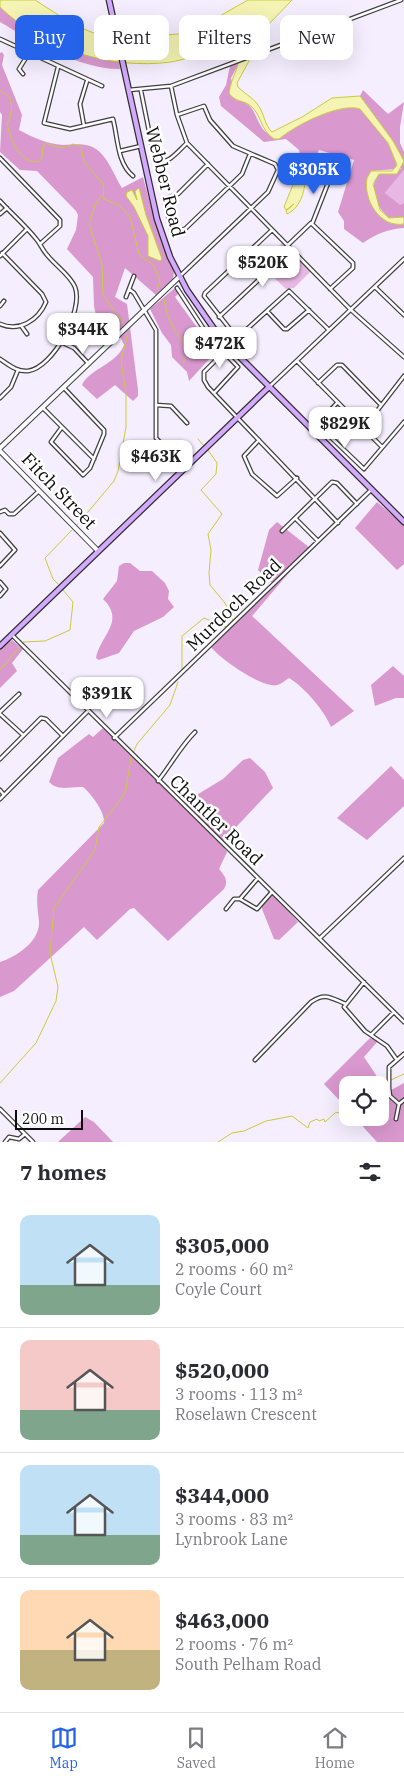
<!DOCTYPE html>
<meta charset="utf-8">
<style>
body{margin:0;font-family:"IBM Plex Serif",serif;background:#f2f2f3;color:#2b2b33;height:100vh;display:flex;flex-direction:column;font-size:19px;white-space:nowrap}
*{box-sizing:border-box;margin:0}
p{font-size:16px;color:#7c7c81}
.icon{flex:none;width:28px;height:28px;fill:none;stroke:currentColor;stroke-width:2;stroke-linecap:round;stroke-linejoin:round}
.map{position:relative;height:1142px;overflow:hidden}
.sheet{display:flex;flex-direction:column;background:#fff;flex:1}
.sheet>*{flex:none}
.top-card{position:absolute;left:15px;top:15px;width:375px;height:45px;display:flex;gap:10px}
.buttons{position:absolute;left:339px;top:1076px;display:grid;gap:10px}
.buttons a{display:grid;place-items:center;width:50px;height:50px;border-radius:10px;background:#fff;box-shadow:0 5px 20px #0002;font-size:25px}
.scale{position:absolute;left:15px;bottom:12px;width:68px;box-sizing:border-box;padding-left:5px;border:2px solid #0d0d0d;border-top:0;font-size:14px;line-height:18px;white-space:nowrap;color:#0d0d0d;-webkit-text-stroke:4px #fff;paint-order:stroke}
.price{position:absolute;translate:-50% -42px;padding:0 11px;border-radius:10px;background:#fff;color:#222;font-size:16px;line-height:32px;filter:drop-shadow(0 1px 2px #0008)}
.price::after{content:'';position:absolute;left:50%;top:30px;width:15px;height:11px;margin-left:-8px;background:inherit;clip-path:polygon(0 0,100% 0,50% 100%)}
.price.active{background:#2563eb;color:#fff}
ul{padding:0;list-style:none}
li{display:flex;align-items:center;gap:15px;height:125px;padding:0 20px}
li+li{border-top:1px solid #e1e1e2}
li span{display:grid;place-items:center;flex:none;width:140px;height:100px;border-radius:10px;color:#555}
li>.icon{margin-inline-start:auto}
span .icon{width:60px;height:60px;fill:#fffc;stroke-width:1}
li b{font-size:21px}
h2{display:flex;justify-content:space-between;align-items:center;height:60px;padding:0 20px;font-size:21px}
.pill{padding:0 18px;border-radius:10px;background:#fff;box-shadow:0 5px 20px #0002;font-size:18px;line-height:45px}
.pill.active{background:#2563eb;color:#fff}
.dock{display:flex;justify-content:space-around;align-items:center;height:70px;border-top:1px solid #e1e1e2;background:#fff;font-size:14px;color:#7c7c81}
.dock a{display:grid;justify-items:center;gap:2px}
.dock .active{color:#2563eb}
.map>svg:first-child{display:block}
.green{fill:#e8b8e4}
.forest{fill:#d998ce}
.water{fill:#f5f4b4;stroke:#c9cb3c}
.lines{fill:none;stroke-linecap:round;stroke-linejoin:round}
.stream{stroke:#c9cb3c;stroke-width:1}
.minor-casing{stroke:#404040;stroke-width:5}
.tertiary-casing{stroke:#404040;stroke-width:6}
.secondary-casing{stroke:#2f2f2f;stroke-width:7}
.minor{stroke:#fff;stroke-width:2.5}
.tertiary{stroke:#fff;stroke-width:4}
.secondary{stroke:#d4aafe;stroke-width:4.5}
.labels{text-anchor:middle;stroke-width:5;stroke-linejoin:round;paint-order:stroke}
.street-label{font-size:18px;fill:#0d0d0d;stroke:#fff}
</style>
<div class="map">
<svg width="404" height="1142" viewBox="0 0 404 1142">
<rect width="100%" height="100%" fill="#f5eeff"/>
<path class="green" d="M404 170V203L400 206 385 193Z
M283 242 311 271 294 288 286 289 260 264Z"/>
<path class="forest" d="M0 7C31 37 76 57 119 61L120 69C82 70 32 41 0 22Z
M2 52 4 55 2 65 22 115 19 130C32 137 47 144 63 145 75 145 84 142 96 149 108 157 115 177 122 188L143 177 156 225 174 272 173 279 156 295 125 268 115 297 127 304 138 390V396L133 401 115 385 97 399 82 385C89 369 117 364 124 345 119 332 112 325 98 324L94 306 93 277 67 249 76 230 78 215 76 211 37 171 20 170 0 152 2 115 0 112V53Z
M240 61 231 78 236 100C255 103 253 114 262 128 265 133 274 136 279 139 294 126 340 102 360 109 370 120 401 153 396 169L371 171 367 178C373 199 375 228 404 224V228C388 229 376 234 363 243L344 229V221L338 212 354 160 319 150 312 166 302 165 299 150 286 139 264 142 221 106 219 97 226 85 230 66Z
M363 90 388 114 404 102 400 127V143L404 152V170L385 193 400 205 404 203V217L389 218C377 207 367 189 379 174H392L401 169 393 141 360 96Z
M176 287 179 293 175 297 214 351 213 355 189 381 187 372 172 357 171 345 162 333 150 309Z
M377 502 404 525V564L397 570 355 528Z
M277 522 310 548 252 616 354 711 331 727C325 711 303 686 289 678 283 682 278 687 271 685 256 683 220 659 211 647L274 585 258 570 269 530Z
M124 563H130L140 571H152L165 583 169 591 168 599 174 607 163 617 134 631 119 653 99 660 96 658C100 636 126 621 103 599L117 581 119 566Z
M12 640 23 649 12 663 17 671 0 688V649Z
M393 666 404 676V698H396L375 706 371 685Z
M103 728 185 802 223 779 243 760 250 758 265 772 273 788 221 843 227 852 219 869C224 875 229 880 224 889L168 941 134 908 130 909 97 940 84 927 14 991 0 997V962C16 957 40 941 39 922 38 910 36 902 38 890L104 823C106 814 91 793 83 787 70 786 59 792 49 782L58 758 89 734 93 737Z
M391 766 404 780V806L367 840 337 818Z
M270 893 278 899 298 922 279 940 274 939 262 909V902Z
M370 1038 378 1041 364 1057 378 1078 367 1085H348L347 1098 341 1102 324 1084Z
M404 1083V1142H377L355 1118H380V1096Z
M85 1117 94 1122 113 1142H58Z"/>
<path class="water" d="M0 0H35L74 25 101 36 118 39 129 33 135 37 179 34C185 39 191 45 199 40L202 26 248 0H292L269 24 247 39 246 50 249 61 237 83 238 87C246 95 256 99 261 110 265 118 265 125 272 132L302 117 332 98 360 96 393 141 404 161 397 174H379L373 184 380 210 389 218 404 217V224C380 228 363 200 367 178L371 171H392L397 165 388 143 360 109C340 102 294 126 279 139H274C260 129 262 117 252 107 245 100 234 102 229 93 232 74 241 68 239 48 216 48 193 58 171 62 111 70 43 49 0 7Z
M298 172 306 174C305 189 302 207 287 214L286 211 294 204 286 210 284 207Z
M139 188 146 215 162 259 160 261 148 256V236L134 207 126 196 127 192 132 190 137 200 135 191Z"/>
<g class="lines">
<path class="stream" d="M0 91C15 96 13 112 7 124 11 140 18 162 38 162L42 157 43 146 46 143C55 147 64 150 73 144L81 147 84 162 103 184 104 199 120 206 130 217 139 254 153 265 160 280 157 290
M102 195 95 205 89 224 102 265 103 295 123 323
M164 299C167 320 176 334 189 350L183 363
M198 439 204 446
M77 525 114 481 118 471 126 427V394L121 361 128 333
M58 584 53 579 45 558 72 530
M23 642 45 641 70 630 73 602 63 590
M0 670 20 647
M182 670V636L204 618 226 627 233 620 225 603 210 585 209 573 211 550 208 534 222 514 201 490 216 474 217 463 208 450
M133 753 137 744 170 705 178 682
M0 1083 36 1043 56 1001 58 987 50 953 54 908 95 850 99 827 121 799 126 789 131 758
M380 1085 404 1074
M348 1106V1109
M218 1142 232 1133 244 1131 266 1121 292 1116 308 1128 310 1122 317 1119 319 1121 324 1119 325 1122 335 1113 340 1112 346 1117 348 1116"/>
<g class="minor-casing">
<path id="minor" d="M0 39 102 86
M58 67 44 123 70 129 113 119C118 138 117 163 133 176
M23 74 19 69 29 53
M171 86 177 115 187 143 351 310 404 357
M129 90 171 86 401 0
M141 91 155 161C168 166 178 151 187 143
M177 115 204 106 210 120 233 146 275 164 278 170 268 192 180 276
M84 126 80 104 87 81
M120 151 141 146
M0 158 60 220V226L40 244
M208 164 178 194 164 199 172 232 185 229 242 174 250 154
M0 201C12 214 26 226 37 240 41 245 43 251 48 256 56 266 70 275 75 287 84 310 53 368 28 371 17 372 9 365 0 359
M0 214 7 208
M312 224 332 173
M272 230 205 293 204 296 237 338 289 291 329 330
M288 245 311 223 353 263V268L330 289
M0 256 27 229
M375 287 404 315
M177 288 209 337 238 367 215 392
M129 289 134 293 156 330V438L184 467
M126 297 134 276
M0 306 4 301
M267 311 284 329H287L309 310
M219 317 265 274 247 253
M0 324C19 332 38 321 46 302L42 294 2 253
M22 327 27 334
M61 342 74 348 88 363
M198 346 210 337
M224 352 204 372V380L208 387 338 523
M297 361 382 447
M318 383 337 365H342L381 405
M269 387 404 259
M0 398 11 387 18 370
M337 403 317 424 364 469 404 422
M156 405 171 406 187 423
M43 408 94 459
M62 427 51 442 83 475 90 468 104 434V430L64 388
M363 429 404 376
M259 440 244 456 252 474 277 496 297 478
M0 512 5 510 9 514H14L39 491
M296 519 318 541
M282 531 332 482 337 483 357 504
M0 533 15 550 0 566
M0 582 6 589 0 596
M12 635 404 1022
M0 712 19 694
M0 714 23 735
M114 738 372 489
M0 759 41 718 46 719 63 736
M158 781C171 765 180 747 195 732
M0 790 4 795
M0 799 87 712
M240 899 257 909 272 892
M226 909 234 899H240L258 878
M320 938 404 858
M364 982 344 1007 365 1031 387 1046 397 1060
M371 1035 394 1012
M255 1060 311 1002C325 992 331 998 346 1004
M389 1088 390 1096 399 1104 396 1119
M380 1092 389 1088V1067L404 1054
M399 1104 404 1100
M0 1109 33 1142
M5 1142 9 1137 19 1139 25 1134"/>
</g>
<g class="tertiary-casing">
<path id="tertiary" d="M0 448 180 276
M0 451 98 551"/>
</g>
<g class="secondary-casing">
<path id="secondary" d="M109 0 157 219 170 257 187 290 219 336 404 522
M0 646 269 387"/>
</g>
<use href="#minor" class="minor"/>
<use href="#tertiary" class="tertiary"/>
<use href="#secondary" class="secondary"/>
</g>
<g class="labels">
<g class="street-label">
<text transform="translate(165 182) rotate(76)" y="6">Webber Road</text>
<text transform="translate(59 491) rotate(46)" y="6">Fitch Street</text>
<text transform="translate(234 605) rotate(-44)" y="6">Murdoch Road</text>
<text transform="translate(216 820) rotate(44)" y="6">Chantler Road</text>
</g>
</g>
</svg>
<div class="buttons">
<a><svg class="icon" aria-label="locate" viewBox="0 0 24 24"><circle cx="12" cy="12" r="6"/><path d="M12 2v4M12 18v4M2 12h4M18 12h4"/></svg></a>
</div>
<div class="scale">200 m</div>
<b class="price active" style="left:314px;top:195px">$305K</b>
<b class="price" style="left:263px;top:288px">$520K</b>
<b class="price" style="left:83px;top:355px">$344K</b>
<b class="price" style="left:220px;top:369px">$472K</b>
<b class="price" style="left:345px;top:449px">$829K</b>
<b class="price" style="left:156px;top:482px">$463K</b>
<b class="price" style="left:107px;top:719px">$391K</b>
<div class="top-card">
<a class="pill active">Buy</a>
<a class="pill">Rent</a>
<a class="pill">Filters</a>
<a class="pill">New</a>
</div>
</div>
<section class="sheet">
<h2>7 homes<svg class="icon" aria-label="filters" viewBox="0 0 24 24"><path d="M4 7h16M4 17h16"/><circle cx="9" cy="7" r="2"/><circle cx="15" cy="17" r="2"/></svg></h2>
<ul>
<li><span style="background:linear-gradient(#bfe0f5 70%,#7fa58c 0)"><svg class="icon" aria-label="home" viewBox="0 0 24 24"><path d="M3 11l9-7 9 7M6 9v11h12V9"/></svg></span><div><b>$305,000</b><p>2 rooms · 60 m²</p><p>Coyle Court</p></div></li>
<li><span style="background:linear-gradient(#f6c9c9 70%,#7fa58c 0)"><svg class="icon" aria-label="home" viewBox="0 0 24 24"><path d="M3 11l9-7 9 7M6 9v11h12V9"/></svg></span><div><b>$520,000</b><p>3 rooms · 113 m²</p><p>Roselawn Crescent</p></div></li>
<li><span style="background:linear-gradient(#bfe0f5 70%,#7fa58c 0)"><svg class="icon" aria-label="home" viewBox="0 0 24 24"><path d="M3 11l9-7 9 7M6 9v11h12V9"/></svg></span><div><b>$344,000</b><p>3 rooms · 83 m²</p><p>Lynbrook Lane</p></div></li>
<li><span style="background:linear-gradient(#ffd9b3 60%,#c2b280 0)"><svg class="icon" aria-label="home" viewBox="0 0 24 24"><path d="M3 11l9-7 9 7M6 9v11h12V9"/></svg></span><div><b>$463,000</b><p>2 rooms · 76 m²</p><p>South Pelham Road</p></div></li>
</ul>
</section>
<nav class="dock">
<a class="active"><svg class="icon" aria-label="map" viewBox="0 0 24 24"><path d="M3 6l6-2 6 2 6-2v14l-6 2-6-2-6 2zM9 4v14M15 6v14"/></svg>Map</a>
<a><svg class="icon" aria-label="saved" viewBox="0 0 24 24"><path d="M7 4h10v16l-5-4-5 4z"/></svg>Saved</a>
<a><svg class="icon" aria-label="home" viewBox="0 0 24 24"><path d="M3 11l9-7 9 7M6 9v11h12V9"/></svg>Home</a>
</nav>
